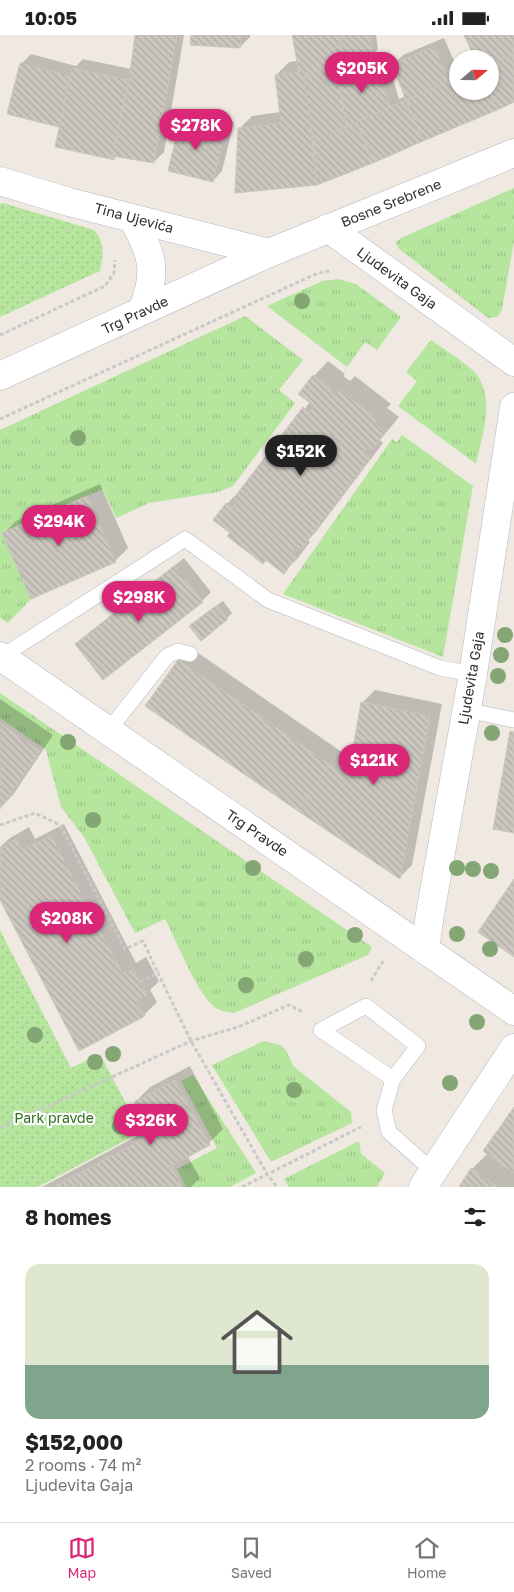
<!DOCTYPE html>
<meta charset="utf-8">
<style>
body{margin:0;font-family:"Golos Text",sans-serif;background:#f2f2f2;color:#222;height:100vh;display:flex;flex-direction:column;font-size:19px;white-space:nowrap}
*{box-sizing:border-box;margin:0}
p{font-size:16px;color:#767676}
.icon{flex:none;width:28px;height:28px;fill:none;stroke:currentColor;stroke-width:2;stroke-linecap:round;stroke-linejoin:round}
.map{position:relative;height:1152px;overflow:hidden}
.panel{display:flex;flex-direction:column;background:#fff;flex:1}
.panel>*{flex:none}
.needle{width:32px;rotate:70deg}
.fabs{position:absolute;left:449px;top:15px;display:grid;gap:10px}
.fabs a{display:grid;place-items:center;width:50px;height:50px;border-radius:50%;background:#fff;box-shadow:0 1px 4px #0004;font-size:25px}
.price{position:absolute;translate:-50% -42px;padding:0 11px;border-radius:18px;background:#db2777;color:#fff;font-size:16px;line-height:32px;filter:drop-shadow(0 1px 2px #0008)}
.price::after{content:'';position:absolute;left:50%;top:30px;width:15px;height:11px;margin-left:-8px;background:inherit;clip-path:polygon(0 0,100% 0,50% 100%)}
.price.on{background:#222;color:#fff}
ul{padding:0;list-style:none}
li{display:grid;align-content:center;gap:10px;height:265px;padding:0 25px}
li span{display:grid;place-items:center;height:155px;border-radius:15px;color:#555}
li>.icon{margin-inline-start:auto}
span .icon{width:90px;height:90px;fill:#fffc;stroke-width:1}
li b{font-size:21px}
h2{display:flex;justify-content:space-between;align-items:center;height:60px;padding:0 25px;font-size:21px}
.status{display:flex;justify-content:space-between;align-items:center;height:35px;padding:0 25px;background:#fff;direction:ltr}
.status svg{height:14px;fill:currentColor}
.menu{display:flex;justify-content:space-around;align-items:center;height:70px;border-top:1px solid #e0e0e0;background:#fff;font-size:14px;color:#767676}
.menu a{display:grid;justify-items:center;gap:2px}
.menu .on{color:#db2777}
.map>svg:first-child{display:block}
.grass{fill:url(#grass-tufts)}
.park{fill:url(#park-dots)}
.shadow{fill:#0003}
.building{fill:url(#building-back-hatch);stroke:#cbc5ba}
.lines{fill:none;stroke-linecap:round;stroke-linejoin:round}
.service-casing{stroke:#b4b7c1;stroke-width:16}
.minor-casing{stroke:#b4b7c1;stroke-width:29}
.secondary-casing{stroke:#b4b7c1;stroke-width:29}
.path{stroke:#c9c9c9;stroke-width:3;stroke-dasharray:4 2.5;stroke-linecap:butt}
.service{stroke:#fff;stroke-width:15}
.minor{stroke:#fff;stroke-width:28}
.secondary{stroke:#fff;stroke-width:28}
.tree{fill:#84a574}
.labels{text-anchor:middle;stroke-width:4.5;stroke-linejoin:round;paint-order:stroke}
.street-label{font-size:14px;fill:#2e2e2e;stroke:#fff}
.park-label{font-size:14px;fill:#2c6e1b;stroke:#fff}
</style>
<div class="status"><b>10:05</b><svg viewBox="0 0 49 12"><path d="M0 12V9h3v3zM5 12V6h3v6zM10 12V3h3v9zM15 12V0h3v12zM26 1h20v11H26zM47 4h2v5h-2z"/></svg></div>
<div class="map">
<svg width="514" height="1152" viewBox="0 0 514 1152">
<defs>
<pattern id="grass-tufts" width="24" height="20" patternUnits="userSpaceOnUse" patternTransform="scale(1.25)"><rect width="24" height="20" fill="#b6e59e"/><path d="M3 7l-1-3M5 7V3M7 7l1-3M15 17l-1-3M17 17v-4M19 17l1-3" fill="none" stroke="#9dc588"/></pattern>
<pattern id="park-dots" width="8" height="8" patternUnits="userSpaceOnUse" patternTransform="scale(1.25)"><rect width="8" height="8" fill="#b6e59e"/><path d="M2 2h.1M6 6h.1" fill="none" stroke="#9dc588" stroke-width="1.8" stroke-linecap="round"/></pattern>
<pattern id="building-back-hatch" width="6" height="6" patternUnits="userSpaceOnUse" patternTransform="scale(1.25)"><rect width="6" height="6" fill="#cbc7bf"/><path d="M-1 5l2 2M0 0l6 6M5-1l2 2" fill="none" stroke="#afaba4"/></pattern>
</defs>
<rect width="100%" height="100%" fill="#efe9e1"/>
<path class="grass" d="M514 153V206L502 275 497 282 488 283 398 213 396 207 401 203Z
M339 244 356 249 401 282 377 315 365 307 347 332 267 271 322 246Z
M245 281 303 325 279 355 295 368 233 451 218 457 149 468 116 483 103 454 2 498 31 564 8 588 0 583V395Z
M431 305C441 312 471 331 477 340 495 365 482 401 476 429L398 371 417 346 406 337Z
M402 400 473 451 443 622 283 559 392 404 397 407Z
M0 658 372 912 368 920 234 978C229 977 223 977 218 974 199 965 176 904 165 884L135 898 84 802 61 772 46 715 0 683Z
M264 1006 280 1010 286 1015 293 1031 351 1077 352 1088 271 1127 212 1030Z
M193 1040 256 1138 230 1152H186L177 1134 217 1113 181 1046Z
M359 1106 361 1119 385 1138 377 1152H289L284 1144Z"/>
<path class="park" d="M3 168 94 195C106 209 103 219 100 236L0 282V169Z
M0 895 71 1033 100 1019 141 1097 38 1152H0Z"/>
<path class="shadow" d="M136 0H184L164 117 154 127 117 120 115 123 57 111 61 92 9 78 21 29 31 19 76 31 83 24 131 34Z
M192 0H250V2L240 12Z
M293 0H376L378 14 373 19 353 21 347 28V32L366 24 386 21 399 64 406 61 393 30 403 20 444 3 458 35V56H490V24L466 0H514V66L317 149 236 156 240 93 252 81 280 77 276 40 289 27 298 26Z
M190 77 234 87 222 136 213 146 181 86Z
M328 326 345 339 343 341 350 346 355 341 391 369 387 373 399 382 380 405 383 408 315 498 308 505 310 507 298 523 284 537 231 498 227 469 241 454 310 367 314 341Z
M100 449 128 513 115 526 32 562 3 499 16 486Z
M184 523 211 557 202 566 76 609 86 600Z
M223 566 232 578 227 583 196 586Z
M191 613 352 724 362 668 375 655 442 669 412 830 399 843 147 671 179 625Z
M0 664 53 700 13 760 0 773Z
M64 789 136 928 146 922 159 946 150 955 157 967 144 980 0 862V812L10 803 29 792 35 804Z
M190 1031 223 1094 209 1108 187 1120 200 1143 191 1152H42L150 1094 135 1067 150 1052Z
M514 1074V1152H460L472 1134 488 1118Z"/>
<path class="building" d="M135 0H177L154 128 112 121 129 45Z
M191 0H241L240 13 190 10Z
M292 0H340L344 33 338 34 337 31 304 39V36L299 37Z
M340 0H370L373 20 343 23Z
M464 0H514V19L490 29V24H475Z
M434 12 449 46 406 65 392 29Z
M514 19V67L497 75 489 56 490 29Z
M20 28 70 41 59 92 7 79Z
M376 30 390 72 346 92 338 40 355 34Z
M337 31 346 92 313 107 304 39Z
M72 33 129 45 112 121 115 125 55 112Z
M304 36 317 150 235 158 238 93 281 88 275 40Z
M458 42V56H489L497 75 423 106 406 65Z
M406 65 423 106 373 128 356 87Z
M180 86 225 97 213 147 168 136Z
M356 87 373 128 317 150 313 107Z
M313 340 331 354 330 356 335 361 340 355 377 384 374 388 385 397 372 415 368 412 363 418 370 423 301 514 297 511 291 518 296 522 284 539 266 525 263 529 227 501 230 498 213 485 226 468 232 473 238 465 234 463 303 372 309 378 314 371 298 359Z
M87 461 116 527 31 564 2 498Z
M174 531 203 567 103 645 75 609Z
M217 570 228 584 201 606 189 591Z
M178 625 329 729 298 776 145 671Z
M361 667 430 681 400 844 298 776 329 729 348 742Z
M0 688 40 716 0 774Z
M510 696 514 697V798L493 794Z
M51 801 123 939 133 934 147 960 136 965 145 981 79 1016 0 865V827H1L0 813 16 804 22 815Z
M514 844V922L478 897Z
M175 1045 210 1110 171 1131 182 1152H53L151 1100 134 1067Z
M514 1072V1138L483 1116Z
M471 1133 497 1152H459Z"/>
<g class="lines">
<g class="service-casing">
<path id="service" d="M1 622 185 504 268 565 440 633 473 639
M466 675 514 685
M108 696 167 621 178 616 190 619
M393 1044 321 995 366 971 418 1011 393 1044 384 1075 389 1097 433 1136"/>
</g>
<g class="minor-casing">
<path id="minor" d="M0 146 69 167 269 218
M132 183C153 219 158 237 142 276
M328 193 514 327
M0 341 269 218 514 118
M425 914 430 879 473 639 514 372
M423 1152 514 1013"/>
</g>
<g class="secondary-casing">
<path id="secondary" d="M0 621 514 976"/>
</g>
<path class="path" d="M0 300 105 251 114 238 115 225
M0 384 318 238 330 236
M0 790 35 778 60 790 125 914 143 906 158 938
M371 946 383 926
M140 947 158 938 191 1006 267 1139 277 1152
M0 1093 191 1006 238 992 289 970 303 977
M242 1152 361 1092"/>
<use href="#service" class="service"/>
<use href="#minor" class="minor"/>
<use href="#secondary" class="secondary"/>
</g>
<g class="tree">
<circle cx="302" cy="266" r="8"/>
<circle cx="78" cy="403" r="8"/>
<circle cx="505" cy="600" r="8"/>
<circle cx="501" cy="620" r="8"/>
<circle cx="498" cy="641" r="8"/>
<circle cx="492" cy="698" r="8"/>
<circle cx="68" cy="707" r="8"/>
<circle cx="93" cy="785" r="8"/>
<circle cx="253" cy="833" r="8"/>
<circle cx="457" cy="833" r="8"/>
<circle cx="473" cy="834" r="8"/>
<circle cx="491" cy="836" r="8"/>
<circle cx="457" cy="899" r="8"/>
<circle cx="355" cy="900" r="8"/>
<circle cx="490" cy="914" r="8"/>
<circle cx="306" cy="924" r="8"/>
<circle cx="246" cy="950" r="8"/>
<circle cx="477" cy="987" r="8"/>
<circle cx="35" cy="1000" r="8"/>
<circle cx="113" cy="1019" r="8"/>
<circle cx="95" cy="1027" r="8"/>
<circle cx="450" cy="1048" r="8"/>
<circle cx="294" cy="1055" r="8"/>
<circle cx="120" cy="1091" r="8"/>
</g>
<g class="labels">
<g class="street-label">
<text transform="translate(391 168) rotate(-22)" y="5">Bosne Srebrene</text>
<text transform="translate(134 183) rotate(15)" y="5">Tina Ujevića</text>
<text transform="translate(397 243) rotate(36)" y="5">Ljudevita Gaja</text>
<text transform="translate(135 280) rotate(-25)" y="5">Trg Pravde</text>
<text transform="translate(471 643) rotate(-80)" y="5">Ljudevita Gaja</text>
<text transform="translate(257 798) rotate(34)" y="5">Trg Pravde</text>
</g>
<g class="park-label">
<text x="54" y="1088">Park pravde</text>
</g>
</g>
</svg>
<div class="fabs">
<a><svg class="needle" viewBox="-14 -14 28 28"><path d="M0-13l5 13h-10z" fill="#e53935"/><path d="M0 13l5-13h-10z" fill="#767676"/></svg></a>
</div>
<b class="price" style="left:362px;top:59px">$205K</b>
<b class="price" style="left:196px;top:116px">$278K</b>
<b class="price on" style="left:301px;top:442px">$152K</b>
<b class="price" style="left:59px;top:512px">$294K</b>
<b class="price" style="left:139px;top:588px">$298K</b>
<b class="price" style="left:374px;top:751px">$121K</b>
<b class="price" style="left:67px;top:909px">$208K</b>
<b class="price" style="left:151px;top:1111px">$326K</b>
</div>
<section class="panel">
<h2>8 homes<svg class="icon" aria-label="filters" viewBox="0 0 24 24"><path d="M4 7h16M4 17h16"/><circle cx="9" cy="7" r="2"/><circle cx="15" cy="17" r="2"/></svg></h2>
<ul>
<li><span style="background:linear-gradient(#dfe7d0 65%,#7fa58c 0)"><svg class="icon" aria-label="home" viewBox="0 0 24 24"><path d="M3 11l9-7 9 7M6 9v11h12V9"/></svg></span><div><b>$152,000</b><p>2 rooms · 74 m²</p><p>Ljudevita Gaja</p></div></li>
</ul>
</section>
<nav class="menu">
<a class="on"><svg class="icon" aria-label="map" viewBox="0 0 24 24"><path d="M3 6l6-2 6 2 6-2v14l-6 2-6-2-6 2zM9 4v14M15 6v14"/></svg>Map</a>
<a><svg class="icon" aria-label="saved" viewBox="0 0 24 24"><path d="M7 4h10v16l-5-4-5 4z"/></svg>Saved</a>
<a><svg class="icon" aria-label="home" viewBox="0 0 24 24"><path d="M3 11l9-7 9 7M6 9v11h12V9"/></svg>Home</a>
</nav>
